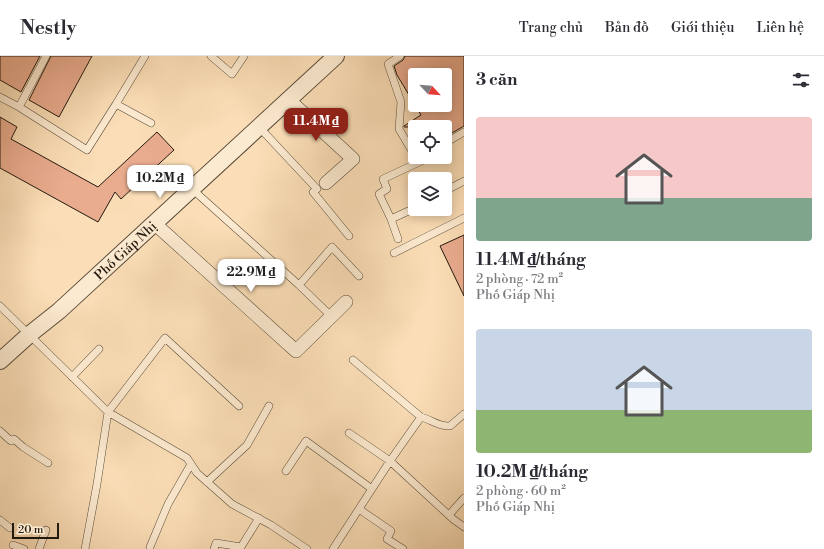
<!DOCTYPE html>
<html lang="vi">
<meta charset="utf-8">
<style>
body{margin:0;font-family:"Libre Bodoni",serif;background:#f7f7f7;color:#2b2b33;height:100vh;display:flex;flex-direction:column;font-size:15px;white-space:nowrap}
*{box-sizing:border-box;margin:0}
p{font-size:13px;color:#7c7c81}
.icon{flex:none;width:22px;height:22px;fill:none;stroke:currentColor;stroke-width:2;stroke-linecap:round;stroke-linejoin:round}
.map{position:relative;flex:1;overflow:hidden}
.side{display:flex;flex-direction:column;background:#fff;width:360px}
.side>*{flex:none}
.needle{width:26px;rotate:116deg}
.fabs{position:absolute;left:408px;top:12px;display:grid;gap:8px}
.fabs a{display:grid;place-items:center;width:44px;height:44px;border-radius:4px;background:#fff;box-shadow:0 2px 10px #0003;font-size:20px}
.scale{position:absolute;left:12px;bottom:10px;width:47px;box-sizing:border-box;padding-left:4px;border:2px solid #231a0f;border-top:0;font-size:11px;line-height:14px;white-space:nowrap;color:#231a0f;-webkit-text-stroke:3px #fcead0;paint-order:stroke}
.price{position:absolute;translate:-50% -34px;padding:0 9px;border-radius:8px;background:#fff;color:#222;font-size:13px;line-height:26px;filter:drop-shadow(0 1px 2px #0008)}
.price::after{content:'';position:absolute;left:50%;top:24px;width:12px;height:9px;margin-left:-6px;background:inherit;clip-path:polygon(0 0,100% 0,50% 100%)}
.price.current{background:#8f2418;color:#fff}
ul{padding:0;list-style:none}
li{display:grid;align-content:center;gap:8px;height:212px;padding:0 12px}
li span{display:grid;place-items:center;height:124px;border-radius:4px;color:#555}
li>.icon{margin-inline-start:auto}
span .icon{width:72px;height:72px;fill:#fffc;stroke-width:1}
li b{font-size:17px}
h2{display:flex;justify-content:space-between;align-items:center;height:48px;padding:0 12px;font-size:17px}
header{display:flex;align-items:center;gap:24px;box-sizing:border-box;height:56px;padding:0 20px;background:#fff;border-bottom:1px solid #e1e1e2}
header strong{font-size:19px}
nav{display:flex;gap:22px;margin-inline-start:auto;font-size:14px}
main{display:flex;flex:1;min-height:0}
.map>svg:first-child{display:block}
.building{fill:#eaac8f;stroke:#231a0f}
.lines{fill:none;stroke-linecap:round;stroke-linejoin:round}
.service-casing{stroke:#594b39;stroke-width:8}
.minor-casing{stroke:#594b39;stroke-width:14}
.tertiary-casing{stroke:#594b39;stroke-width:18}
.service{stroke:#fcead0;stroke-width:7}
.minor{stroke:#fcead0;stroke-width:13}
.tertiary{stroke:#fcead0;stroke-width:16}
.labels{text-anchor:middle;stroke-width:4;stroke-linejoin:round;paint-order:stroke}
.street-label{font-size:13px;fill:#231a0f;stroke:#fcead0}
</style>
<header>
<strong>Nestly</strong>
<nav><a>Trang chủ</a><a>Bản đồ</a><a>Giới thiệu</a><a>Liên hệ</a></nav>
</header>
<main>
<div class="map">
<svg width="464" height="493" viewBox="0 0 464 493">
<rect width="100%" height="100%" fill="#fbdeb7"/>
<filter id="stains"><feTurbulence type="fractalNoise" baseFrequency=".005" numOctaves="4"/><feColorMatrix values="0 0 0 0 .2 0 0 0 0 .09 0 0 0 0 .02 0 0 0 .5 -.17"/></filter>
<radialGradient id="worn" r=".72"><stop offset=".6" stop-color="#630" stop-opacity="0"/><stop offset="1" stop-color="#630" stop-opacity=".3"/></radialGradient>
<path class="building" d="M0 0H40L21 36 0 24Z
M51 0H92L59 61 29 44Z
M405 0H464V70L445 81V71H404V70L421 59 415 49H445V19H415V49L397 19 394 10 403 4Z
M0 61 17 71 11 83 98 131 157 76 174 94 121 143 115 136 98 166 0 112Z
M464 179V240L440 190Z"/>
<g class="lines">
<g class="service-casing">
<path id="service" d="M145 0 116 48 151 67
M211 0 232 18 244 0
M400 0 388 8 401 46 399 73 415 100
M0 41 19 51 87 94 116 48
M19 51 46 0
M259 71 317 133 313 136 349 180
M445 87 464 76
M192 133 299 229 331 260
M445 135 464 125
M391 163 415 152
M398 183 391 163 379 138 387 133 383 123 430 101
M394 197 464 162
M299 229 332 191 359 220
M0 250 108 356 187 402 197 417 232 448 271 469 307 493
M353 304 421 361
M72 321 99 293
M0 375 11 385 14 383 23 391 48 407
M349 377 390 405 453 463 464 471
M286 415 306 385 372 433
M207 426 247 389 269 350
M359 453 391 475 387 483 403 493
M449 459 464 442
M0 464 10 472
M13 489 24 493
M150 491 168 448 191 408
M39 493 46 474
M85 493 97 428 108 356 165 282 239 350
M214 493 216 487 241 491 259 462
M333 493 390 405 421 361C432 364 439 371 450 370L464 358"/>
</g>
<g class="minor-casing">
<path id="minor" d="M289 44 353 103 326 127
M154 167 296 295 346 246"/>
</g>
<g class="tertiary-casing">
<g id="tertiary">
<path id="s1" d="M0 305 30 278 59 255 336 0"/>
</g>
</g>
<use href="#service" class="service"/>
<use href="#minor" class="minor"/>
<use href="#tertiary" class="tertiary"/>
</g>
<g class="labels">
<g class="street-label">
<text dy="5" stroke="none"><textPath href="#s1" startOffset="167">Phố Giáp Nhị</textPath></text>
</g>
</g>
<rect width="100%" height="100%" filter="url(#stains)"/>
<rect width="100%" height="100%" fill="url(#worn)"/>
</svg>
<div class="fabs">
<a><svg class="needle" viewBox="-14 -14 28 28"><path d="M0-13l5 13h-10z" fill="#e53935"/><path d="M0 13l5-13h-10z" fill="#7c7c81"/></svg></a>
<a><svg class="icon" aria-label="locate" viewBox="0 0 24 24"><circle cx="12" cy="12" r="6"/><path d="M12 2v4M12 18v4M2 12h4M18 12h4"/></svg></a>
<a><svg class="icon" aria-label="layers" viewBox="0 0 24 24"><path d="M12 4l9 5-9 5-9-5zM3 14l9 5 9-5"/></svg></a>
</div>
<div class="scale">20 m</div>
<b class="price current" style="left:316px;top:86px">11.4M ₫</b>
<b class="price" style="left:160px;top:143px">10.2M ₫</b>
<b class="price" style="left:251px;top:237px">22.9M ₫</b>
</div>
<section class="side">
<h2>3 căn<svg class="icon" aria-label="filters" viewBox="0 0 24 24"><path d="M4 7h16M4 17h16"/><circle cx="9" cy="7" r="2"/><circle cx="15" cy="17" r="2"/></svg></h2>
<ul>
<li><span style="background:linear-gradient(#f6c9c9 65%,#7fa58c 0)"><svg class="icon" aria-label="home" viewBox="0 0 24 24"><path d="M3 11l9-7 9 7M6 9v11h12V9"/></svg></span><div><b>11.4M ₫/tháng</b><p>2 phòng · 72 m²</p><p>Phố Giáp Nhị</p></div></li>
<li><span style="background:linear-gradient(#c9d6e8 65%,#8fb573 0)"><svg class="icon" aria-label="home" viewBox="0 0 24 24"><path d="M3 11l9-7 9 7M6 9v11h12V9"/></svg></span><div><b>10.2M ₫/tháng</b><p>2 phòng · 60 m²</p><p>Phố Giáp Nhị</p></div></li>
</ul>
</section>
</main>
